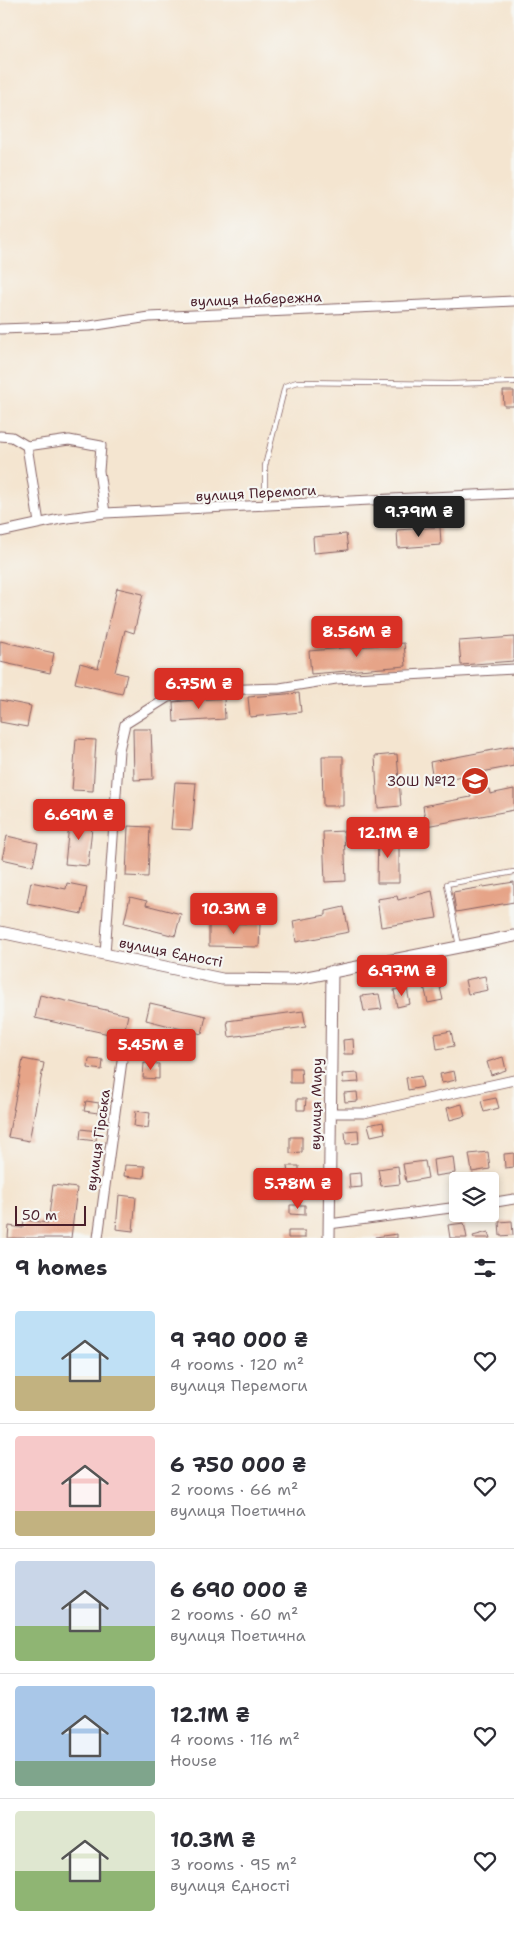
<!DOCTYPE html>
<meta charset="utf-8">
<style>
body{margin:0;font-family:"Shantell Sans",sans-serif;background:#f2f2f3;color:#2b2b33;height:100vh;display:flex;flex-direction:column;font-size:19px;white-space:nowrap}
*{box-sizing:border-box;margin:0}
p{font-size:16px;color:#7c7c81}
.icon{flex:none;width:28px;height:28px;fill:none;stroke:currentColor;stroke-width:2;stroke-linecap:round;stroke-linejoin:round}
.map{position:relative;height:1238px;overflow:hidden}
.panel{display:flex;flex-direction:column;background:#fff;flex:1}
.panel>*{flex:none}
.fabs{position:absolute;left:449px;top:1172px;display:grid;gap:10px}
.fabs a{display:grid;place-items:center;width:50px;height:50px;border-radius:5px;background:#fff;box-shadow:0 2px 8px #0003;font-size:25px}
.scale{position:absolute;left:15px;bottom:12px;width:71px;box-sizing:border-box;padding-left:5px;border:2px solid #4a1f2b;border-top:0;font-size:14px;line-height:18px;white-space:nowrap;color:#4a1f2b;-webkit-text-stroke:4px #f6f6f2;paint-order:stroke}
.price{position:absolute;translate:-50% -42px;padding:0 11px;border-radius:5px;background:#d93025;color:#fff;font-size:16px;line-height:32px;filter:drop-shadow(0 1px 2px #0008)}
.price::after{content:'';position:absolute;left:50%;top:30px;width:15px;height:11px;margin-left:-8px;background:inherit;clip-path:polygon(0 0,100% 0,50% 100%)}
.price.selected{background:#222;color:#fff}
ul{padding:0;list-style:none}
li{display:flex;align-items:center;gap:15px;height:125px;padding:0 15px}
li+li{border-top:1px solid #e1e1e2}
li span{display:grid;place-items:center;flex:none;width:140px;height:100px;border-radius:5px;color:#555}
li>.icon{margin-inline-start:auto}
span .icon{width:60px;height:60px;fill:#fffc;stroke-width:1}
li b{font-size:21px}
h2{display:flex;justify-content:space-between;align-items:center;height:60px;padding:0 15px;font-size:21px}
.map>svg:first-child{display:block}
.building{fill:#e6a488}
.lines{fill:none;stroke-linecap:round;stroke-linejoin:round}
.service-casing{stroke:#866465;stroke-width:6}
.minor-casing{stroke:#866465;stroke-width:11}
.tertiary-casing{stroke:#866465;stroke-width:13}
.service{stroke:#fff;stroke-width:4.5}
.minor{stroke:#fff;stroke-width:9}
.tertiary{stroke:#fff;stroke-width:11}
.labels{text-anchor:middle;stroke-width:4.5;stroke-linejoin:round;paint-order:stroke}
.street-label{font-size:14px;fill:#4a1f2b;stroke:#f6f6f2}
.poi-label{font-size:14px;fill:#4a1f2b;stroke:#f6f6f2;text-anchor:end}
</style>
<div class="map">
<svg width="514" height="1238" viewBox="0 0 514 1238">
<rect width="100%" height="100%" fill="#f6f6f2"/>
<filter id="ink" filterUnits="userSpaceOnUse"><feTurbulence type="fractalNoise" baseFrequency=".02" numOctaves="2"/><feDisplacementMap in="SourceGraphic" scale="10" xChannelSelector="R" yChannelSelector="G"/><feConvolveMatrix kernelMatrix="1 2 1 2 8 2 1 2 1" color-interpolation-filters="sRGB"/></filter>
<filter id="wash" filterUnits="userSpaceOnUse"><feTurbulence type="fractalNoise" baseFrequency=".0096" numOctaves="4" result="noise"/><feDisplacementMap in="SourceGraphic" scale="20" xChannelSelector="R" yChannelSelector="G"/><feGaussianBlur stdDeviation="1.12" result="paint"/><feColorMatrix in="noise" values="0 0 0 0 0 0 0 0 0 0 0 0 0 0 0 0 0 1.4 0 .05"/><feComposite in="paint" operator="in"/></filter>
<g filter="url(#wash)">
<rect width="100%" height="100%" fill="#f4e5d0"/>
<g id="blocks">
<path class="building" d="M503 391H514V406H504Z
M440 527 441 545 398 548 397 530Z
M346 534 348 550 314 553 313 537Z
M117 588 143 594 134 633 125 630 115 672 127 675 122 694 75 683 80 663 98 668Z
M514 637V661L461 665 459 641Z
M0 641 54 653 50 673 0 662Z
M404 643 406 666 311 674 309 651Z
M299 693 301 712 250 717 248 697Z
M224 698 225 719 174 722 173 702Z
M0 700 31 706 27 727 0 722Z
M133 729H151L153 779 134 780Z
M76 739 96 740 93 791 72 790Z
M514 746V766L482 772 485 789H489L490 794 514 789V810L426 826 423 806 471 797 470 794H473L469 775 433 781 430 762Z
M397 754 401 806 378 808 375 756Z
M322 756H343V806H323Z
M175 782 196 783 192 830 171 829Z
M70 815 93 818 88 866 65 864Z
M128 826 150 827 148 877 126 876Z
M344 831 346 881 325 882 323 832Z
M378 834H399V883H377Z
M7 836 38 843 33 866 2 859Z
M31 882 66 889 67 883 87 887 82 914 27 903Z
M514 882V902L456 912 453 892Z
M432 891 437 918 381 927 377 899 397 896 398 900Z
M130 897 147 901 146 905 181 914 175 936 124 923Z
M344 907 349 932 296 942 293 921 326 915V911Z
M209 922 260 924 259 947 209 946Z
M485 976 488 990 468 994 465 980Z
M439 983 443 1000 428 1003 424 986Z
M407 988 410 1004 397 1007 394 990Z
M379 994 382 1009 364 1011 361 996Z
M40 995 128 1015 123 1037 35 1018Z
M150 1003 206 1016 202 1034 146 1020Z
M303 1011 306 1027 229 1037 227 1021Z
M451 1031 454 1046 437 1049 435 1034Z
M353 1039 354 1054H344L343 1040Z
M503 1057 506 1070 491 1075 487 1062Z
M23 1059 44 1063 29 1141 8 1137Z
M89 1059 103 1060 102 1070 88 1068Z
M144 1063 159 1064V1079L143 1078Z
M290 1068H301L302 1083H290Z
M454 1071 456 1080 442 1083 440 1074Z
M358 1073 359 1082 343 1083 342 1074Z
M421 1076 423 1087 408 1090 406 1078Z
M357 1092 358 1101 345 1102 344 1093Z
M496 1098 499 1108 484 1112 481 1101Z
M297 1099H306L305 1110H297Z
M86 1101 99 1103 98 1113 84 1111Z
M462 1104 465 1116 450 1120 447 1108Z
M136 1111 150 1113 148 1128 134 1126Z
M383 1122 385 1133 371 1136 368 1125Z
M81 1129 97 1131 96 1141 80 1139Z
M358 1130 359 1143 346 1144 345 1131Z
M290 1137H302V1152L290 1153Z
M488 1152 490 1169 472 1172 469 1154Z
M514 1153V1167L505 1168 504 1154Z
M453 1157 455 1173 435 1176 433 1160Z
M425 1161 428 1178 406 1182 403 1164Z
M125 1165 145 1166 144 1178 124 1176Z
M287 1166H299V1174H304L305 1185H290Z
M398 1166 400 1184 381 1186 378 1169Z
M361 1173 362 1187 350 1188 349 1174Z
M53 1185 77 1188 71 1238H8L9 1226 23 1228 24 1220 48 1223Z
M119 1195 136 1197 133 1231 116 1229Z
M290 1205H305V1215L290 1214Z
M512 1221 513 1235 500 1236 499 1222Z
M464 1223 467 1238H450L448 1225Z
M288 1231H305V1238H288Z
M488 1232 490 1238H474L473 1236Z
M397 1234V1238H375V1237Z"/>
</g>
</g>
<g filter="url(#ink)">
<use href="#blocks" fill-opacity="0" stroke="#866465" stroke-width="1"/>
<g class="lines">
<g class="service-casing">
<path id="service" d="M265 506V466L285 386 297 382 449 384 514 382
M459 946 447 884 514 872"/>
</g>
<g class="minor-casing">
<path id="minor" d="M0 329 90 326 149 317 514 301
M0 436 12 437 27 446 69 440 101 446 99 471 105 513
M27 446 39 523
M0 532 60 519 105 513 514 493
M105 954 119 750 125 724 168 697 218 690 280 688 336 679 514 669
M331 1113H364L514 1080
M490 1203 514 1199
M329 1224 458 1207
M98 1238 124 1046"/>
</g>
<g class="tertiary-casing">
<path id="tertiary" d="M0 932 222 979 292 980 514 936
M329 1238 332 971"/>
</g>
<use href="#service" class="service"/>
<use href="#minor" class="minor"/>
<use href="#tertiary" class="tertiary"/>
</g>
</g>
<defs>
<g id="school-disc" transform="scale(1.4375)"><circle r="9.5" fill="#c8321e" stroke="#f6f6f2"/><path d="M0-5L7-2L0 1L-7-2ZM-4 1L0 2.5L4 1V4Q0 6-4 4Z" fill="#fff"/></g>
</defs>
<g fill-rule="evenodd">
<use href="#school-disc" x="475" y="781"/>
</g>
<g class="labels">
<g class="street-label">
<text transform="translate(256 299) rotate(-2)" y="5">вулиця Набережна</text>
<text transform="translate(256 493) rotate(-3)" y="5">вулиця Перемоги</text>
<text transform="translate(171 952) rotate(11)" y="5">вулиця Єдності</text>
<text transform="translate(316 1104) rotate(-89)" y="5">вулиця Миру</text>
<text transform="translate(98 1140) rotate(-82)" y="5">вулиця Гірська</text>
</g>
<g class="poi-label">
<text x="456" y="786">ЗОШ №12</text>
</g>
</g>
</svg>
<div class="fabs">
<a><svg class="icon" aria-label="layers" viewBox="0 0 24 24"><path d="M12 4l9 5-9 5-9-5zM3 14l9 5 9-5"/></svg></a>
</div>
<div class="scale">50 m</div>
<b class="price selected" style="left:419px;top:538px">9.79M ₴</b>
<b class="price" style="left:357px;top:658px">8.56M ₴</b>
<b class="price" style="left:199px;top:710px">6.75M ₴</b>
<b class="price" style="left:79px;top:841px">6.69M ₴</b>
<b class="price" style="left:388px;top:859px">12.1M ₴</b>
<b class="price" style="left:234px;top:935px">10.3M ₴</b>
<b class="price" style="left:402px;top:997px">6.97M ₴</b>
<b class="price" style="left:151px;top:1071px">5.45M ₴</b>
<b class="price" style="left:298px;top:1210px">5.78M ₴</b>
</div>
<section class="panel">
<h2>9 homes<svg class="icon" aria-label="filters" viewBox="0 0 24 24"><path d="M4 7h16M4 17h16"/><circle cx="9" cy="7" r="2"/><circle cx="15" cy="17" r="2"/></svg></h2>
<ul>
<li><span style="background:linear-gradient(#bfe0f5 65%,#c2b280 0)"><svg class="icon" aria-label="home" viewBox="0 0 24 24"><path d="M3 11l9-7 9 7M6 9v11h12V9"/></svg></span><div><b>9 790 000 ₴</b><p>4 rooms · 120 m²</p><p>вулиця Перемоги</p></div><svg class="icon" aria-label="heart" viewBox="0 0 24 24"><path d="M12 20l-8-8c-3-5 5-10 8-4 3-6 11-1 8 4z"/></svg></li>
<li><span style="background:linear-gradient(#f6c9c9 75%,#c2b280 0)"><svg class="icon" aria-label="home" viewBox="0 0 24 24"><path d="M3 11l9-7 9 7M6 9v11h12V9"/></svg></span><div><b>6 750 000 ₴</b><p>2 rooms · 66 m²</p><p>вулиця Поетична</p></div><svg class="icon" aria-label="heart" viewBox="0 0 24 24"><path d="M12 20l-8-8c-3-5 5-10 8-4 3-6 11-1 8 4z"/></svg></li>
<li><span style="background:linear-gradient(#c9d6e8 65%,#8fb573 0)"><svg class="icon" aria-label="home" viewBox="0 0 24 24"><path d="M3 11l9-7 9 7M6 9v11h12V9"/></svg></span><div><b>6 690 000 ₴</b><p>2 rooms · 60 m²</p><p>вулиця Поетична</p></div><svg class="icon" aria-label="heart" viewBox="0 0 24 24"><path d="M12 20l-8-8c-3-5 5-10 8-4 3-6 11-1 8 4z"/></svg></li>
<li><span style="background:linear-gradient(#a9c7e8 75%,#7fa58c 0)"><svg class="icon" aria-label="home" viewBox="0 0 24 24"><path d="M3 11l9-7 9 7M6 9v11h12V9"/></svg></span><div><b>12.1M ₴</b><p>4 rooms · 116 m²</p><p>House</p></div><svg class="icon" aria-label="heart" viewBox="0 0 24 24"><path d="M12 20l-8-8c-3-5 5-10 8-4 3-6 11-1 8 4z"/></svg></li>
<li><span style="background:linear-gradient(#dfe7d0 60%,#8fb573 0)"><svg class="icon" aria-label="home" viewBox="0 0 24 24"><path d="M3 11l9-7 9 7M6 9v11h12V9"/></svg></span><div><b>10.3M ₴</b><p>3 rooms · 95 m²</p><p>вулиця Єдності</p></div><svg class="icon" aria-label="heart" viewBox="0 0 24 24"><path d="M12 20l-8-8c-3-5 5-10 8-4 3-6 11-1 8 4z"/></svg></li>
</ul>
</section>
